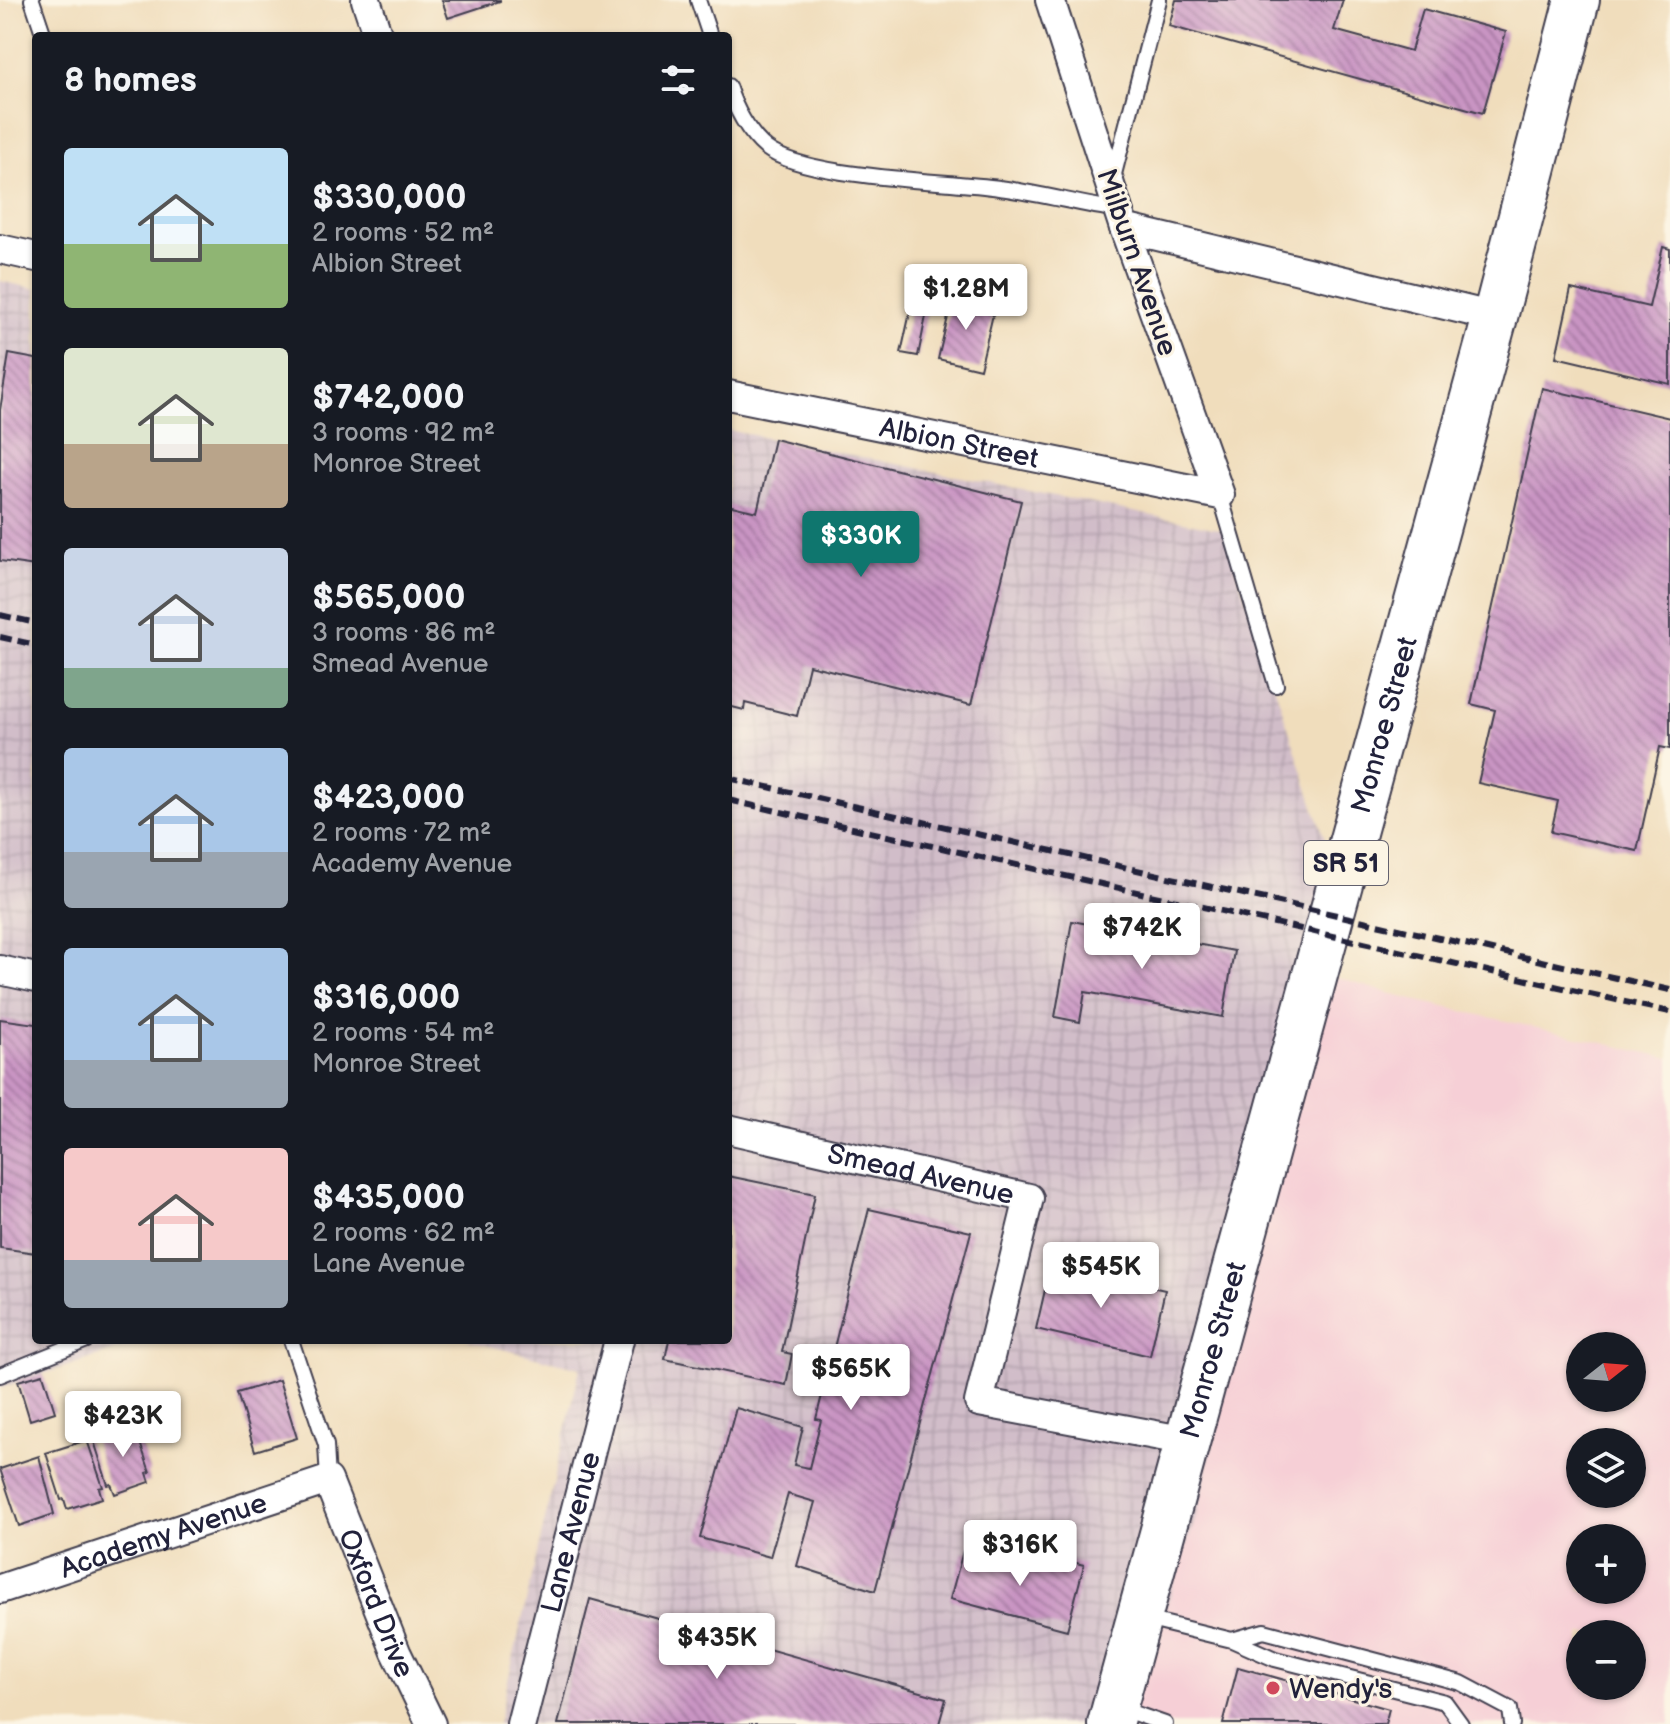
<!DOCTYPE html>
<meta charset="utf-8">
<style>
body{margin:0;font-family:"Balsamiq Sans",sans-serif;background:#242831;color:#f1f3f6;height:100vh;display:flex;flex-direction:column;font-size:30px;white-space:nowrap}
*{box-sizing:border-box;margin:0}
p{font-size:26px;color:#9ea1a6}
.icon{flex:none;width:44px;height:44px;fill:none;stroke:currentColor;stroke-width:2;stroke-linecap:round;stroke-linejoin:round}
.map{position:relative;flex:1;overflow:hidden}
.drawer{position:absolute;left:32px;top:32px;width:700px;height:1312px;display:flex;flex-direction:column;background:#171b24;border-radius:8px;box-shadow:0 2px 6px #0004}
.drawer>*{flex:none}
.needle{width:52px;rotate:73deg}
.buttons{position:absolute;left:1566px;top:1332px;display:grid;gap:16px}
.buttons a{display:grid;place-items:center;width:80px;height:80px;border-radius:50%;background:#171b24;box-shadow:0 2px 6px #0004;font-size:40px}
.price{position:absolute;translate:-50% -68px;padding:0 18px;border-radius:8px;background:#fff;color:#222;font-size:26px;line-height:52px;filter:drop-shadow(0 2px 4px #0008)}
.price::after{content:'';position:absolute;left:50%;top:48px;width:24px;height:18px;margin-left:-12px;background:inherit;clip-path:polygon(0 0,100% 0,50% 100%)}
.price.active{background:#0f766e;color:#fff}
ul{padding:0;list-style:none}
li{display:flex;align-items:center;gap:24px;height:200px;padding:0 32px}
li span{display:grid;place-items:center;flex:none;width:224px;height:160px;border-radius:8px;color:#555}
li>.icon{margin-inline-start:auto}
span .icon{width:96px;height:96px;fill:#fffc;stroke-width:1}
li b{font-size:34px}
h2{display:flex;justify-content:space-between;align-items:center;height:96px;padding:0 32px;font-size:34px}
.map>svg:first-child{display:block}
.built{fill:#f6cfd6;fill-rule:evenodd}
.industrial{fill:url(#industrial-grid)}
.building{fill:url(#building-back-hatch)}
.lines{fill:none;stroke-linecap:round;stroke-linejoin:round}
.lane-casing{stroke:#413e4e;stroke-width:18}
.street-casing{stroke:#413e4e;stroke-width:32}
.primary-casing{stroke:#413e4e;stroke-width:48}
.lane{stroke:#fff;stroke-width:14}
.street{stroke:#fff;stroke-width:28}
.primary{stroke:#fff;stroke-width:44}
.rail{stroke:#22223b;stroke-width:6;stroke-dasharray:12 6;stroke-linecap:butt}
.poi-dot{fill:#d1495b;stroke:#fcf5e5;stroke-width:3}
.labels{text-anchor:middle;stroke-width:6;stroke-linejoin:round;paint-order:stroke}
.shield{fill:#fcf5e5;stroke:#63616e;stroke-width:2}
.shield-label{font-size:26px;font-weight:bold;fill:#22223b}
.street-label{font-size:28px;fill:#22223b;stroke:#fcf5e5}
.poi-label{font-size:28px;fill:#22223b;stroke:#fcf5e5;text-anchor:start}
</style>
<div class="map">
<svg width="1670" height="1724" viewBox="0 0 1670 1724">
<defs>
<pattern id="industrial-grid" width="8" height="8" patternUnits="userSpaceOnUse" patternTransform="scale(2)"><rect width="8" height="8" fill="#d1bdc9"/><path d="M0 4h8M4 0v8" fill="none" stroke="#b3a2ae"/></pattern>
<pattern id="building-back-hatch" width="6" height="6" patternUnits="userSpaceOnUse" patternTransform="scale(2)"><rect width="6" height="6" fill="#c994c3"/><path d="M-1 5l2 2M0 0l6 6M5-1l2 2" fill="none" stroke="#a378a0"/></pattern>
</defs>
<rect width="100%" height="100%" fill="#fcf5e5"/>
<filter id="ink" filterUnits="userSpaceOnUse"><feTurbulence type="fractalNoise" baseFrequency=".0125" numOctaves="2"/><feDisplacementMap in="SourceGraphic" scale="16" xChannelSelector="R" yChannelSelector="G"/><feConvolveMatrix kernelMatrix="1 2 1 2 8 2 1 2 1" color-interpolation-filters="sRGB"/></filter>
<filter id="wash" filterUnits="userSpaceOnUse"><feTurbulence type="fractalNoise" baseFrequency=".006" numOctaves="4" result="noise"/><feDisplacementMap in="SourceGraphic" scale="32" xChannelSelector="R" yChannelSelector="G"/><feGaussianBlur stdDeviation="1.8" result="paint"/><feColorMatrix in="noise" values="0 0 0 0 0 0 0 0 0 0 0 0 0 0 0 0 0 1.4 0 .05"/><feComposite in="paint" operator="in"/></filter>
<g filter="url(#wash)">
<rect width="100%" height="100%" fill="#f0ddbc"/>
<path class="built" d="M1317 972 1405 998 1670 1058V1724H1128L1199 1508ZM1580 1346H1632V1398H1580ZM1580 1442H1632V1494H1580ZM1580 1538H1632V1590H1580ZM1580 1634H1632V1686H1580Z"/>
<path class="industrial" d="M0 281 36 289V1340H148L0 1388Z
M728 430 1223 530 1340 885 1317 972 1199 1508 1128 1724H498L580 1368 465 1340H728Z"/>
<g id="blocks">
<path class="building" d="M442 0H500V1L448 18Z
M1176 0H1343L1334 30 1411 51 1423 9 1506 32 1483 113 1169 26Z
M1663 247 1670 249V384L1556 357 1571 289 1649 307Z
M953 296 995 306 980 369 938 359Z
M911 308 927 311 918 356 901 353Z
M9 354 36 359V566L0 561V410Z
M1542 388 1670 418V749L1660 747 1637 851 1551 832 1558 801 1478 783 1495 710 1471 704Z
M774 439 1021 501 971 705 809 665 797 716 745 703 744 710 728 706V505L757 512Z
M1072 921 1234 951 1223 1017 1085 992 1080 1022 1055 1017Z
M0 1019 36 1024V1253L0 1248Z
M728 1176 815 1194 782 1352 792 1354 786 1385 665 1359 669 1340H728Z
M869 1209 971 1232 875 1591 797 1566 815 1502 788 1494 770 1557 700 1538 736 1408 803 1427 794 1465 809 1468 821 1420 816 1419Z
M1051 1264 1165 1290 1150 1356 1036 1329Z
M43 1374 55 1412 30 1420 18 1381Z
M279 1380 297 1438 255 1451 237 1393Z
M134 1425 150 1472 147 1473 150 1482 115 1494 111 1484 108 1485 93 1438Z
M87 1440 103 1487 99 1488 102 1498 67 1509 64 1499 61 1500 46 1453Z
M39 1456 54 1514 19 1526 0 1469Z
M963 1551 1040 1571 1045 1555 1084 1565 1067 1630 950 1599Z
M590 1599 946 1699 939 1724H558Z
M1238 1667 1389 1709 1385 1724H1223Z"/>
</g>
</g>
<g filter="url(#ink)">
<use href="#blocks" fill-opacity="0" stroke="#413e4e" stroke-width="2"/>
<g class="lines">
<g class="lane-casing">
<path id="lane" d="M32 0 44 36
M698 0 710 36
M728 86C735 108 748 133 766 148 806 179 945 180 999 188 1039 193 1078 204 1118 210
M1113 178 1159 0
M1220 495 1276 685
M291 1340 326 1445 328 1480
M0 1375 87 1340
M1142 1618 1232 1640 1264 1631 1461 1683 1510 1709 1512 1724
M1232 1640 1275 1659 1445 1702 1461 1724
M1119 1708 1165 1724"/>
</g>
<g class="street-casing">
<g id="street">
<path d="M366 0 378 36"/>
<path d="M1124 228 1495 317"/>
<path d="M0 249 36 257"/>
<path id="s1" d="M728 395 1220 495 1124 228 1050 0"/>
<path d="M0 970 36 978"/>
<path id="s2" d="M728 1129 1029 1198 979 1402 1187 1441"/>
<path id="s3" d="M0 1589 328 1480 396 1652 431 1724"/>
<path id="s4" d="M521 1724 619 1340"/>
</g>
</g>
<g class="primary-casing">
<g id="primary">
<path id="s5" d="M1110 1724 1495 317 1577 0"/>
</g>
</g>
<use href="#lane" class="lane"/>
<use href="#street" class="street"/>
<use href="#primary" class="primary"/>
<path class="rail" d="M0 615 36 623
M0 637 36 645
M728 778 1670 990
M728 800 1670 1012"/>
</g>
</g>
<circle class="poi-dot" cx="1273" cy="1688" r="8"/>
<g class="labels">
<rect class="shield" x="1304" y="841" width="84" height="44" rx="6"/>
<g class="shield-label">
<text x="1346" y="872">SR 51</text>
</g>
<g class="street-label">
<text transform="translate(1138 262) rotate(71)" y="10">Milburn Avenue</text>
<text dy="10" stroke="none"><textPath href="#s1" startOffset="236">Albion Street</textPath></text>
<text dy="10" stroke="none"><textPath href="#s5" startOffset="1036">Monroe Street</textPath></text>
<text dy="10" stroke="none"><textPath href="#s2" startOffset="198">Smead Avenue</textPath></text>
<text dy="10" stroke="none"><textPath href="#s5" startOffset="388">Monroe Street</textPath></text>
<text dy="10" stroke="none"><textPath href="#s4" startOffset="198">Lane Avenue</textPath></text>
<text dy="10" stroke="none"><textPath href="#s3" startOffset="172">Academy Avenue</textPath></text>
<text dy="10" stroke="none"><textPath href="#s3" startOffset="478">Oxford Drive</textPath></text>
</g>
<g class="poi-label">
<text x="1289" y="1698">Wendy's</text>
</g>
</g>
</svg>
<div class="buttons">
<a><svg class="needle" viewBox="-14 -14 28 28"><path d="M0-13l5 13h-10z" fill="#e53935"/><path d="M0 13l5-13h-10z" fill="#9ea1a6"/></svg></a>
<a><svg class="icon" aria-label="layers" viewBox="0 0 24 24"><path d="M12 4l9 5-9 5-9-5zM3 14l9 5 9-5"/></svg></a>
<a>+</a>
<a>−</a>
</div>
<b class="price" style="left:966px;top:332px">$1.28M</b>
<b class="price active" style="left:861px;top:579px">$330K</b>
<b class="price" style="left:1142px;top:971px">$742K</b>
<b class="price" style="left:1101px;top:1310px">$545K</b>
<b class="price" style="left:851px;top:1412px">$565K</b>
<b class="price" style="left:123px;top:1459px">$423K</b>
<b class="price" style="left:1020px;top:1588px">$316K</b>
<b class="price" style="left:717px;top:1681px">$435K</b>
<section class="drawer">
<h2>8 homes<svg class="icon" aria-label="filters" viewBox="0 0 24 24"><path d="M4 7h16M4 17h16"/><circle cx="9" cy="7" r="2"/><circle cx="15" cy="17" r="2"/></svg></h2>
<ul>
<li><span style="background:linear-gradient(#bfe0f5 60%,#8fb573 0)"><svg class="icon" aria-label="home" viewBox="0 0 24 24"><path d="M3 11l9-7 9 7M6 9v11h12V9"/></svg></span><div><b>$330,000</b><p>2 rooms · 52 m²</p><p>Albion Street</p></div></li>
<li><span style="background:linear-gradient(#dfe7d0 60%,#b9a48a 0)"><svg class="icon" aria-label="home" viewBox="0 0 24 24"><path d="M3 11l9-7 9 7M6 9v11h12V9"/></svg></span><div><b>$742,000</b><p>3 rooms · 92 m²</p><p>Monroe Street</p></div></li>
<li><span style="background:linear-gradient(#c9d6e8 75%,#7fa58c 0)"><svg class="icon" aria-label="home" viewBox="0 0 24 24"><path d="M3 11l9-7 9 7M6 9v11h12V9"/></svg></span><div><b>$565,000</b><p>3 rooms · 86 m²</p><p>Smead Avenue</p></div></li>
<li><span style="background:linear-gradient(#a9c7e8 65%,#9aa5b1 0)"><svg class="icon" aria-label="home" viewBox="0 0 24 24"><path d="M3 11l9-7 9 7M6 9v11h12V9"/></svg></span><div><b>$423,000</b><p>2 rooms · 72 m²</p><p>Academy Avenue</p></div></li>
<li><span style="background:linear-gradient(#a9c7e8 70%,#9aa5b1 0)"><svg class="icon" aria-label="home" viewBox="0 0 24 24"><path d="M3 11l9-7 9 7M6 9v11h12V9"/></svg></span><div><b>$316,000</b><p>2 rooms · 54 m²</p><p>Monroe Street</p></div></li>
<li><span style="background:linear-gradient(#f6c9c9 70%,#9aa5b1 0)"><svg class="icon" aria-label="home" viewBox="0 0 24 24"><path d="M3 11l9-7 9 7M6 9v11h12V9"/></svg></span><div><b>$435,000</b><p>2 rooms · 62 m²</p><p>Lane Avenue</p></div></li>
</ul>
</section>
</div>
